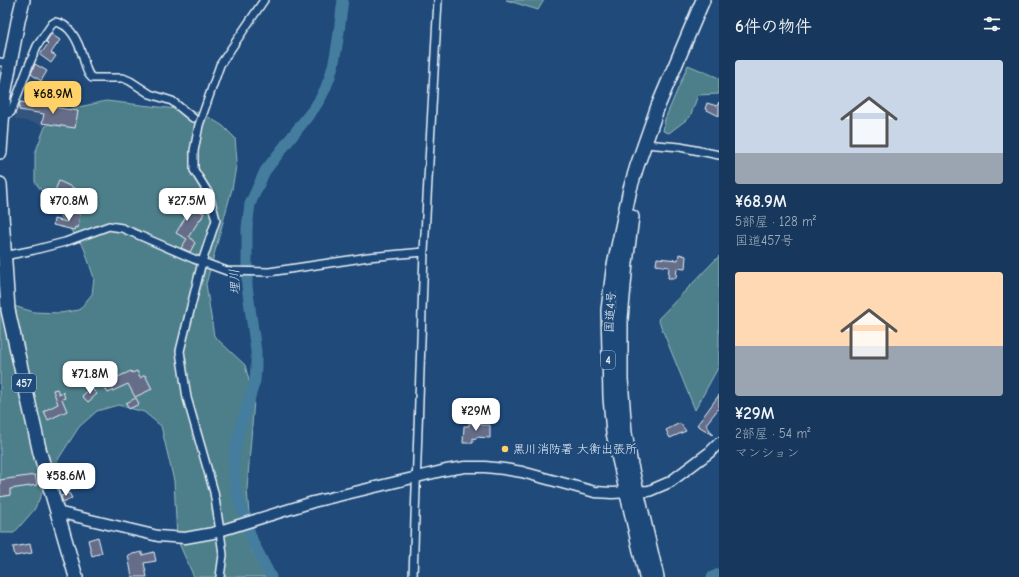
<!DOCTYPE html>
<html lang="ja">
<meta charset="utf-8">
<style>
body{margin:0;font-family:"Comic Neue","Klee One",sans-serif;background:#203f62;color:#f1f3f6;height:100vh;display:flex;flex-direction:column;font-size:15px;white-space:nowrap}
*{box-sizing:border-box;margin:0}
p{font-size:13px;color:#9eacbb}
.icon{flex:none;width:22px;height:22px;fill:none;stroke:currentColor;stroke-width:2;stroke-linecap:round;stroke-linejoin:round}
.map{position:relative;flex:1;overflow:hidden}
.drawer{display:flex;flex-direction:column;background:#17385c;width:300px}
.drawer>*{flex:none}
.price{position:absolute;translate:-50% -34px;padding:0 9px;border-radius:8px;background:#fff;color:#222;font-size:13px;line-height:26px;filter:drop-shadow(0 1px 2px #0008)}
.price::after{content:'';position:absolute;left:50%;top:24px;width:12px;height:9px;margin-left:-6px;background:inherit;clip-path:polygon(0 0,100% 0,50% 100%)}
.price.on{background:#ffd166;color:#111}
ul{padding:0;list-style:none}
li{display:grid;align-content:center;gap:8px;height:212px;padding:0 16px}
li span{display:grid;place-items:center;height:124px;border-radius:4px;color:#555}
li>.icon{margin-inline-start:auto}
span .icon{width:72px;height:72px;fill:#fffc;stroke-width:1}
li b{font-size:17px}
h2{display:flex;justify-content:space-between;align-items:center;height:48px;padding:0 16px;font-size:17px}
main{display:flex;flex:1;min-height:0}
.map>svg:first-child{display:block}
.built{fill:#34547e}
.green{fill:#4e7f8a;stroke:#9bb8c1}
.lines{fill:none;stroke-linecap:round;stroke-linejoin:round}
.river{stroke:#457d9e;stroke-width:11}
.building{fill:#656d88;stroke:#e8f1f8}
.street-casing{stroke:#e8f1f8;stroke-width:10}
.secondary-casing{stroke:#e8f1f8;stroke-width:13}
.highway-casing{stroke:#e8f1f8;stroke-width:16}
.street{stroke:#1f4a7a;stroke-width:7}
.secondary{stroke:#1f4a7a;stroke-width:10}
.highway{stroke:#1f4a7a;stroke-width:13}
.poi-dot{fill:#ffd166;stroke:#1f4a7a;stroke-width:1.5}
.labels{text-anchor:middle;stroke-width:4;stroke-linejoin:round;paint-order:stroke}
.shield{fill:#1f4a7a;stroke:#acbfd2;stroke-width:1}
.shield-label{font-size:11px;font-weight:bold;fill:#e8f1f8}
.street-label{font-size:12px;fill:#e8f1f8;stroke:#1f4a7a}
.poi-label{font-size:12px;fill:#e8f1f8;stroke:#1f4a7a;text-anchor:start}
.water-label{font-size:13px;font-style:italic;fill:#d0e0ea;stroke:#1f4a7a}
</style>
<main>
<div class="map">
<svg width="719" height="577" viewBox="0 0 719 577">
<rect width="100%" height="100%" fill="#1f4a7a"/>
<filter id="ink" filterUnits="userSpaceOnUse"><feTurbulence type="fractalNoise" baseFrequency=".025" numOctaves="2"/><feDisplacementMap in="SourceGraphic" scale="8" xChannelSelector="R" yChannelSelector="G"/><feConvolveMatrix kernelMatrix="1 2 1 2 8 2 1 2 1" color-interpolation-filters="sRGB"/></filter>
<g filter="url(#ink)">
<path class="built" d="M19 98 84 105 79 132 44 128 39 124 15 119Z"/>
<path class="green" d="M506 0H544L538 10Z
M688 65 719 78V94L698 95 690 117 669 133 663 131 665 119Z
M106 101 168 108 202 113 223 126 235 138 237 161 232 189 206 284 214 336 245 365 254 400 247 489 252 551 266 577H194L177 539 174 481 161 426 144 412 118 405 97 411 79 427 59 458 34 510 14 533H0V302L34 312 60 313 79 310 92 294 94 278 84 248 35 182V153L45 127 66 110Z
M719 256V366L695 410 658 319Z"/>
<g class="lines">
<path class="river" d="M271 577 253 542 239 501 235 484 234 466 235 450 239 431 255 381 256 367V351L247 286V228L250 204 265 171 315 107C337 76 338 36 343 0
M712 577 719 574"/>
</g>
<path class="building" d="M51 34 60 40 51 53 56 56 51 63 40 55 48 44 46 42Z
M35 64 47 71 41 81 31 74Z
M20 102 78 111 75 128 42 123 44 114 19 110Z
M719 102V116L705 109 707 103 717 106Z
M59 181 78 190 76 193 85 197 82 202 90 211 53 195Z
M175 196 191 203 189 207 204 213 201 219H200L189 236 195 243 190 252 181 248 187 239 176 233 188 213 171 206Z
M69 212 80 214 78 228 75 227 74 230 53 225 54 219 67 222Z
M679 254 686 256 685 269 677 268 676 278H668L669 267 656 265 657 258 678 260Z
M131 371 132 373 137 371 140 378 145 375 152 389 135 397 128 384 108 393 105 388 109 386 107 382Z
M91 388 97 394 88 402 82 396Z
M57 389 59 394 63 392 65 398 62 399 67 411 48 420 44 411 58 404 53 390Z
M719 395V408L706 424 713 435 697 425Z
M136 398 139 404 129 409 126 403Z
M475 420H482L481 425H490V438L476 437V439L473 438V443H463L464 426H469V423H475Z
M680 423 686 431 670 438 666 430Z
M35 475 37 485 10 489V495L0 497V480Z
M75 480 78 487 68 491 65 484Z
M69 493 72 498 63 502 61 496Z
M98 537 102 553 92 556 88 540Z
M30 544 32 553 15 556 13 547Z
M142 552V555L154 552 156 561 144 563 147 577H132L128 555Z"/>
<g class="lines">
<g class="street-casing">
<path id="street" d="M0 62 9 63
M3 117 11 112 29 65 37 46 52 24 55 22C72 24 80 46 84 61 86 67 86 73 92 78H123L130 81 150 94 172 101 193 118
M645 144 680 147 719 155
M4 256 34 250 65 242 109 226 122 228 194 259 227 271 269 272 356 259 368 257 424 252
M220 577 223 555 220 531 214 492 187 398 180 351 202 262 216 220 209 194 194 170V151L199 125 220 65 264 0
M413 577 424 252 438 0"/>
</g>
<g class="secondary-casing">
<path id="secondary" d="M57 512 158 536 185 538 213 533 313 502 446 470 465 467H485L504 469 522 472 595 492 612 493 649 491 670 482 710 452 719 443"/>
</g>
<g class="highway-casing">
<path id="highway" d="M0 152 4 95 18 21 23 0
M0 184 8 310 40 453 76 577
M632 217 626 263 621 319V379L625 433 631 465 657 577
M646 577 613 433 610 397 608 310 613 270 630 189 637 166 658 106 703 0"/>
</g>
<use href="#street" class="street"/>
<use href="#secondary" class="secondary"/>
<use href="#highway" class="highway"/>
</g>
</g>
<circle class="poi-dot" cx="505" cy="449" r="4"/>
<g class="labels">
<g class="shield">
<rect x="601" y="351" width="14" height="18" rx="3"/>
<rect x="12" y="374" width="24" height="18" rx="3"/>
</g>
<g class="shield-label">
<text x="608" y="364">4</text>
<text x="24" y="387">457</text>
</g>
<g class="street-label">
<text transform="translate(610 312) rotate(-87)" y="4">国道4号</text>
</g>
<g class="poi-label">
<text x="513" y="453">黒川消防署 大衡出張所</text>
</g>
<g class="water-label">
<text transform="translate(234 282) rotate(-93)" y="5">埋川</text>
</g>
</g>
</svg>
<b class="price on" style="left:53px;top:115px">¥68.9M</b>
<b class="price" style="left:69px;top:222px">¥70.8M</b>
<b class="price" style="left:187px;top:222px">¥27.5M</b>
<b class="price" style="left:90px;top:395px">¥71.8M</b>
<b class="price" style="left:476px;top:432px">¥29M</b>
<b class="price" style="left:66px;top:497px">¥58.6M</b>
</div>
<section class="drawer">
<h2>6件の物件<svg class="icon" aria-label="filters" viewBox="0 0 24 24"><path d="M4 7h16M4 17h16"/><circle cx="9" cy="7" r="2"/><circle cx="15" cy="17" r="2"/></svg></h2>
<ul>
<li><span style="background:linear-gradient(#c9d6e8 75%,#9aa5b1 0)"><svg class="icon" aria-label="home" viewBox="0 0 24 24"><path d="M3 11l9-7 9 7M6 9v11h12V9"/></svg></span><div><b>¥68.9M</b><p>5部屋 · 128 m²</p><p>国道457号</p></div></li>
<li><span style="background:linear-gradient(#ffd9b3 60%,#9aa5b1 0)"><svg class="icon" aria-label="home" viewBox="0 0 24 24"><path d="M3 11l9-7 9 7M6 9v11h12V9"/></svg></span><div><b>¥29M</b><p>2部屋 · 54 m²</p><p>マンション</p></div></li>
</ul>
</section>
</main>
